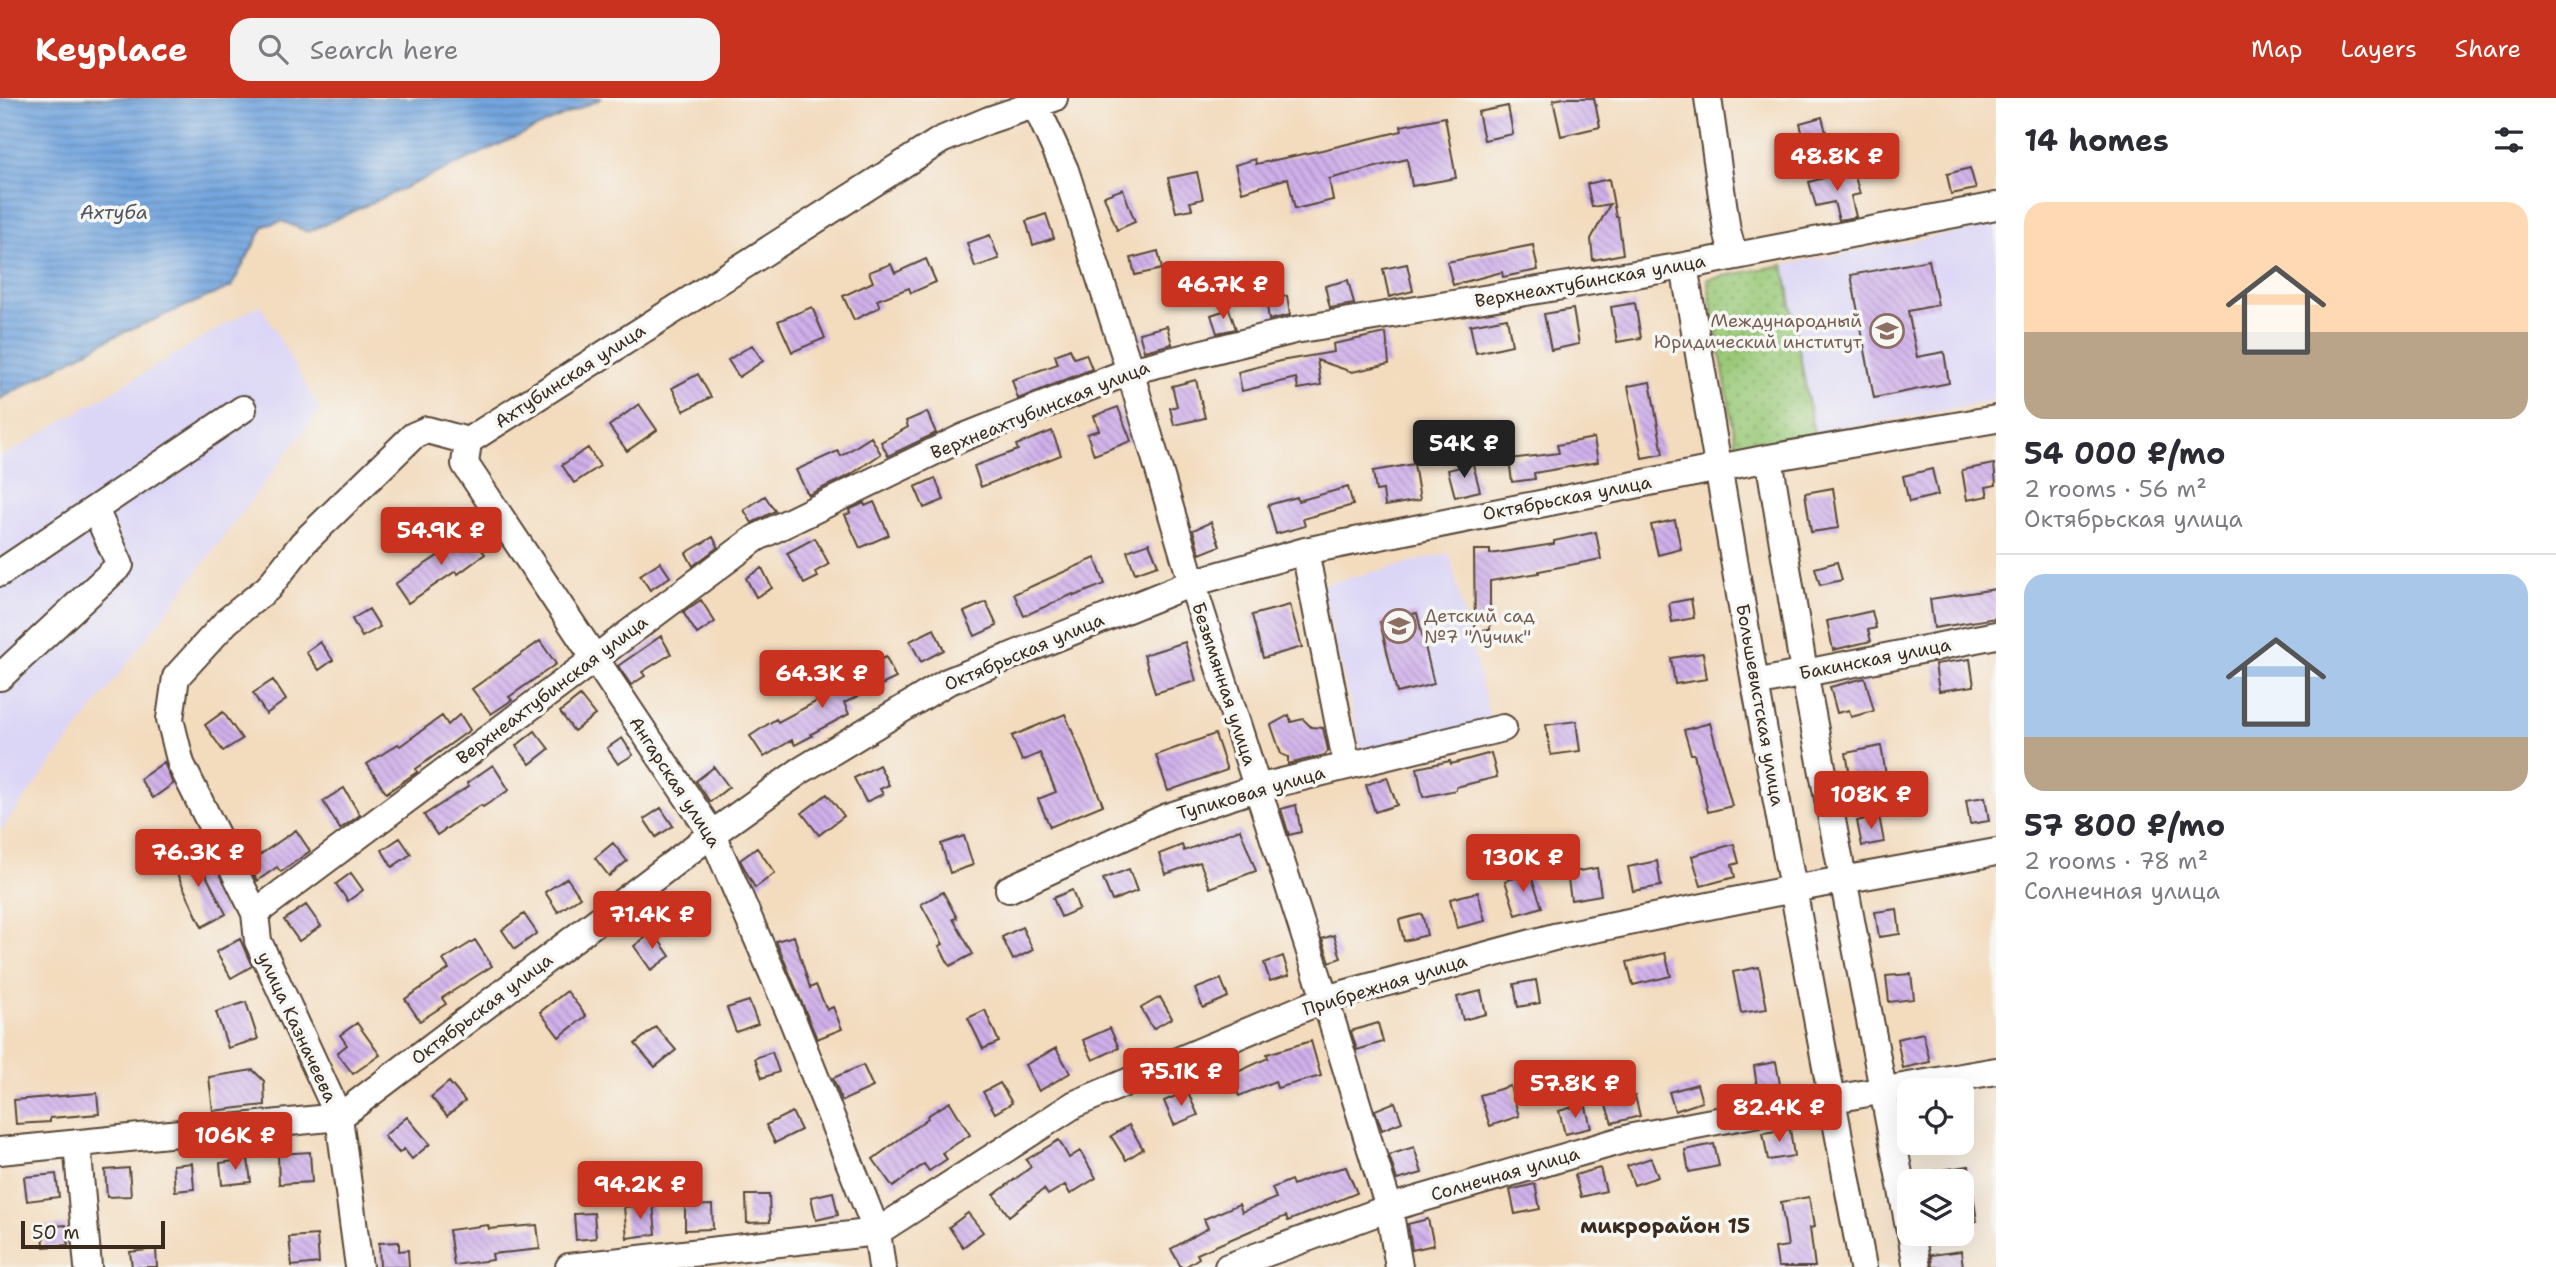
<!DOCTYPE html>
<meta charset="utf-8">
<style>
body{margin:0;font-family:"Shantell Sans",sans-serif;background:#f2f2f3;color:#2b2b33;height:100vh;display:flex;flex-direction:column;font-size:26px;white-space:nowrap}
*{box-sizing:border-box;margin:0}
p{font-size:23px;color:#7c7c81}
.icon{flex:none;width:38px;height:38px;fill:none;stroke:currentColor;stroke-width:2;stroke-linecap:round;stroke-linejoin:round}
.map{position:relative;flex:1;overflow:hidden}
.panel{display:flex;flex-direction:column;background:#fff;width:560px}
.panel>*{flex:none}
.fabs{position:absolute;left:1897px;top:980px;display:grid;gap:14px}
.fabs a{display:grid;place-items:center;width:77px;height:77px;border-radius:14px;background:#fff;box-shadow:0 7px 28px #0002;font-size:35px}
.scale{position:absolute;left:21px;bottom:18px;width:144px;box-sizing:border-box;padding-left:7px;border:4px solid #3b2a1e;border-top:0;font-size:19px;line-height:24px;white-space:nowrap;color:#3b2a1e;-webkit-text-stroke:5px #f6f6f2;paint-order:stroke}
.price{position:absolute;translate:-50% -60px;padding:0 16px;border-radius:7px;background:#c8321e;color:#fff;font-size:23px;line-height:46px;filter:drop-shadow(0 2px 4px #0008)}
.price::after{content:'';position:absolute;left:50%;top:42px;width:21px;height:16px;margin-left:-10px;background:inherit;clip-path:polygon(0 0,100% 0,50% 100%)}
.price.on{background:#222;color:#fff}
ul{padding:0;list-style:none}
li{display:grid;align-content:center;gap:14px;height:371px;padding:0 28px}
li+li{border-top:2px solid #e1e1e2}
li span{display:grid;place-items:center;height:217px;border-radius:21px;color:#555}
li>.icon{margin-inline-start:auto}
span .icon{width:126px;height:126px;fill:#fffc;stroke-width:1}
li b{font-size:30px}
h2{display:flex;justify-content:space-between;align-items:center;height:84px;padding:0 28px;font-size:30px}
header{display:flex;align-items:center;gap:42px;box-sizing:border-box;height:98px;padding:0 35px;background:#c8321e;color:#fff}
header strong{font-size:33px}
nav{display:flex;gap:38px;margin-inline-start:auto;font-size:24px}
.search{width:490px;height:63px;background:#f2f2f3;display:flex;align-items:center;gap:18px;box-sizing:border-box;padding:0 24px;border-radius:21px;color:#7c7c81;font-size:26px}
main{display:flex;flex:1;min-height:0}
.map>svg:first-child{display:block}
.built{fill:#dcd6f6}
.park{fill:url(#park-dots);stroke:#6a7a4b;stroke-width:2}
.water{fill:url(#water-rules);stroke:#57687e;stroke-width:2}
.building{fill:url(#building-back-hatch)}
.lines{fill:none;stroke-linecap:round;stroke-linejoin:round}
.minor-casing{stroke:#574536;stroke-width:30}
.minor{stroke:#fff;stroke-width:26}
.labels{text-anchor:middle;stroke-width:7;stroke-linejoin:round;paint-order:stroke}
.street-label{font-size:18px;fill:#3b2a1e;stroke:#f6f6f2}
.education-label{font-size:18px;fill:#785e54;stroke:#f6f6f2;text-anchor:end}
.water-label{font-size:19px;font-style:italic;fill:#4f5561;stroke:#f6f6f2}
.quarter-label{font-size:21px;font-weight:bold;fill:#3b2a1e;stroke:#f6f6f2}
</style>
<header>
<strong>Keyplace</strong>
<div class="search"><svg class="icon" aria-label="search" viewBox="0 0 24 24"><circle cx="10" cy="10" r="6"/><path d="M15 15l6 6"/></svg>Search here</div>
<nav><a>Map</a><a>Layers</a><a>Share</a></nav>
</header>
<main>
<div class="map">
<svg width="1996" height="1169" viewBox="0 0 1996 1169">
<defs>
<pattern id="park-dots" width="8" height="8" patternUnits="userSpaceOnUse" patternTransform="scale(1.75)"><rect width="8" height="8" fill="#9ac978"/><path d="M2 2h.1M6 6h.1" fill="none" stroke="#7fa362" stroke-width="1.8" stroke-linecap="round"/></pattern>
<pattern id="water-rules" width="6" height="5" patternUnits="userSpaceOnUse" patternTransform="scale(1.75)"><rect width="6" height="5" fill="#73a5de"/><path d="M0 2.5h6" fill="none" stroke="#6087b3"/></pattern>
<pattern id="building-back-hatch" width="6" height="6" patternUnits="userSpaceOnUse" patternTransform="scale(1.75)"><rect width="6" height="6" fill="#d0b0eb"/><path d="M-1 5l2 2M0 0l6 6M5-1l2 2" fill="none" stroke="#aa8fbe"/></pattern>
</defs>
<rect width="100%" height="100%" fill="#f6f6f2"/>
<filter id="ink" filterUnits="userSpaceOnUse"><feTurbulence type="fractalNoise" baseFrequency=".0143" numOctaves="2"/><feDisplacementMap in="SourceGraphic" scale="14" xChannelSelector="R" yChannelSelector="G"/><feConvolveMatrix kernelMatrix="1 2 1 2 8 2 1 2 1" color-interpolation-filters="sRGB"/></filter>
<filter id="wash" filterUnits="userSpaceOnUse"><feTurbulence type="fractalNoise" baseFrequency=".00686" numOctaves="4" result="noise"/><feDisplacementMap in="SourceGraphic" scale="28" xChannelSelector="R" yChannelSelector="G"/><feGaussianBlur stdDeviation="1.57" result="paint"/><feColorMatrix in="noise" values="0 0 0 0 0 0 0 0 0 0 0 0 0 0 0 0 0 1.4 0 .05"/><feComposite in="paint" operator="in"/></filter>
<g filter="url(#wash)">
<rect width="100%" height="100%" fill="#f3dbbe"/>
<path class="built" d="M1996 127V302L1814 336 1784 167Z
M260 206 320 312 0 733V360Z
M1449 455 1491 625 1363 657 1321 487Z"/>
<path class="park" d="M1784 167 1814 336 1737 350 1707 181Z"/>
<path class="water" d="M0 0H602L308 134 282 123 264 128 231 189 111 240 0 301Z"/>
<g id="blocks">
<path class="building" d="M1564 0H1594L1600 29 1561 38 1553 2Z
M1508 8 1513 36 1484 42 1478 14Z
M1445 19 1456 80 1412 88 1407 61 1329 81 1333 102 1295 111 1288 80 1242 94 1235 67 1255 61 1256 66 1322 52 1402 33 1401 28Z
M1822 19 1827 38 1820 40 1822 47 1806 51 1800 25Z
M1970 70 1976 91 1951 96 1947 76Z
M1853 72 1860 96 1851 98 1856 119 1839 122 1834 104 1816 108 1809 84Z
M1197 74 1203 101 1190 104 1192 111 1176 114 1168 80Z
M1609 81 1616 119H1618L1623 156 1593 162 1591 141 1610 106 1592 109 1587 86Z
M1123 91 1135 124 1117 132 1104 98Z
M1046 116 1054 140 1033 147 1026 123Z
M990 137 999 161 975 169 967 145Z
M1533 147 1538 172 1503 179 1502 174 1453 187 1447 164Z
M1158 153 1162 171 1135 177 1131 160Z
M926 161 936 184 911 195 909 190 877 202 880 209 854 222 843 198 873 184 869 174 891 166 895 175Z
M1929 162 1938 207 1908 213 1917 259 1944 254 1949 285 1874 300 1851 177Z
M1407 166 1413 193 1389 199 1383 171Z
M1348 182 1354 206 1330 210 1325 188Z
M1287 198 1290 217 1269 222 1266 201Z
M1635 205 1641 240 1617 244 1611 209Z
M812 209 825 240 792 254 778 223Z
M1229 211 1236 231 1217 235 1211 217Z
M1573 211 1579 246 1551 252 1544 216Z
M1507 220 1512 247 1476 255 1470 227Z
M1167 228 1172 246 1144 253 1139 235Z
M1386 235 1389 266 1352 274 1317 262 1321 287 1298 291 1296 280 1242 293 1238 274 1280 263 1334 254 1333 246Z
M752 247 763 263 739 279 728 262Z
M1070 251 1074 260 1086 256 1092 271 1018 301 1012 282 1058 266 1055 257Z
M698 276 711 299 684 313 672 290Z
M1196 282 1205 320 1174 327 1170 310 1177 308 1172 288Z
M1650 284 1663 356 1642 360 1628 288Z
M639 306 657 332 627 353 609 328Z
M1118 309 1131 343 1094 357 1087 336 1099 332 1094 318Z
M927 314 936 335 888 358 881 344 908 329 906 323Z
M1052 333 1061 357 981 389 974 368 1018 352 1016 347Z
M871 339 881 356 850 377 808 397 796 372 838 353 841 358Z
M1594 340 1598 364 1534 375 1535 381 1512 384 1509 361 1559 355 1557 347Z
M588 350 600 368 574 385 562 367Z
M1414 366 1420 402 1385 408 1383 392 1376 393 1373 373Z
M1473 366 1480 393 1455 399 1448 372Z
M1994 366 1996 387 1986 389 1988 398 1967 402 1962 372Z
M1932 371 1938 397 1909 404 1903 378Z
M935 380 944 402 924 410 915 389Z
M1348 389 1353 407 1303 421 1305 428 1276 436 1268 407 1297 399 1298 403Z
M1833 390 1839 430 1811 434 1805 395Z
M765 398 775 413 752 425 744 412Z
M874 404 889 437 860 450 845 417 850 415 849 412 864 405 865 408Z
M1675 422 1681 451 1658 457 1651 427Z
M1211 424 1220 448 1200 456 1193 432Z
M467 433 485 456 458 476 456 473 408 505 395 486 442 455 441 452Z
M1596 434 1601 461 1539 473V475L1490 483V532H1475L1474 452H1490V456L1554 446V443Z
M713 439 718 449 693 468 686 455Z
M815 440 829 466 815 474 818 479 804 486 787 455Z
M1149 445 1158 467 1135 475 1127 453Z
M1095 460 1105 486 1074 498 1073 496 1024 518 1014 496Z
M660 464 670 479 650 492 640 477Z
M1837 464 1842 482 1820 487 1815 470Z
M762 470 772 490 756 499 746 480Z
M1996 491V520L1934 530 1930 501Z
M1691 501 1694 520 1672 524 1669 505Z
M701 502 715 524 697 536 683 514Z
M986 504 997 528 975 538 964 514Z
M1290 507 1302 549 1263 560 1252 517Z
M369 511 380 529 362 539 352 521Z
M1872 513 1876 530 1868 532 1871 543 1833 552 1827 523Z
M1417 515 1434 586 1397 595 1380 524Z
M934 531 944 552 921 564 910 543Z
M661 538 671 556 642 574 645 578 631 587 618 568Z
M540 543 556 566 509 599 512 602 491 616 472 591Z
M320 544 333 562 319 572 306 554Z
M1185 544 1196 583 1155 595 1144 557Z
M1703 555 1707 581 1675 586 1671 560Z
M886 559 896 580 844 605 849 616 811 636 812 638 795 647 792 642 764 659 750 638 776 621 778 624 857 582 853 574Z
M1970 561 1974 588 1939 593 1935 566Z
M1865 580 1874 613 1851 619 1849 612 1837 615 1830 589Z
M273 582 286 602 266 616 253 595Z
M580 598 595 617 574 633 560 614Z
M223 614 242 641 223 653 205 627Z
M460 616 470 632 416 671 417 674 386 695 367 666 398 646 400 648 442 618 448 627Z
M1065 616 1103 707 1050 729 1038 701 1056 694 1040 655 1022 663 1012 638Z
M1289 617 1291 624 1303 621 1311 629 1323 630 1328 652 1325 657 1288 666V659L1281 656 1271 627Z
M1576 623 1580 653 1551 657 1546 627Z
M1710 625 1732 708 1708 714 1694 656H1691L1684 632Z
M535 633 549 651 530 666 516 648Z
M1215 636 1227 672 1168 693 1156 657Z
M622 640 633 657 618 666 607 650Z
M1881 648 1886 677 1851 683 1846 655Z
M1491 655 1497 679 1456 689V692L1423 699 1417 670 1450 663 1451 666Z
M164 664 173 686 153 700 140 681Z
M493 667 509 692 483 709 481 707 437 737 424 717 469 688 467 685Z
M879 667 889 687 880 691 883 696 866 704 854 680Z
M714 669 729 689 710 704 696 683Z
M1387 679 1397 707 1375 714 1366 687Z
M344 690 360 717 340 731 323 703Z
M827 696 844 718 819 737 802 715Z
M1985 699 1989 723 1970 726 1966 702Z
M1296 707 1301 734 1289 737 1281 711Z
M661 710 673 728 656 739 644 721Z
M1879 718 1884 744 1862 748 1857 723Z
M1240 731 1256 773 1210 790 1200 764 1166 776 1159 756 1182 747 1184 753Z
M296 732 310 753 281 774 277 769 257 783 248 765Z
M964 738 973 767 950 775 941 746Z
M400 740 411 756 392 769 382 752Z
M613 745 627 763 609 778 595 760Z
M1734 746 1739 765 1732 767 1735 779 1701 788 1692 758Z
M757 750 775 775 755 790 740 762Z
M193 752 226 816 202 829 171 763Z
M1657 763 1661 788 1633 793 1628 769Z
M1597 770 1601 797 1571 802 1567 775Z
M1129 771 1137 793 1112 803 1103 781Z
M351 775 363 792 348 803 336 786Z
M1530 775 1542 809 1516 817 1505 783Z
M567 780 580 799 558 814 545 794Z
M1072 792 1079 811 1061 819 1053 800Z
M943 794 957 820 953 821 973 856 950 868 939 848 943 846 921 806Z
M1478 794 1485 823 1457 830 1450 801Z
M306 807 321 828 299 843 284 822Z
M1897 811 1900 836 1879 839 1875 814Z
M524 816 537 835 515 851 502 832Z
M1422 816 1427 837 1404 843 1399 822Z
M1022 829 1033 852 1013 862 1002 839Z
M653 834 670 858 651 872 634 848Z
M1334 837 1341 860 1330 864 1322 841Z
M794 838 810 890 816 887 827 912 833 909 842 931 817 941 776 843Z
M240 841 252 868 231 880 216 854Z
M475 842 492 868 442 900 446 906 420 923 405 901 449 871 443 862Z
M1665 855 1671 878 1633 887 1627 864Z
M1283 858 1289 877 1270 883 1264 865Z
M1759 869 1767 911 1741 915 1733 874Z
M1911 876 1914 901 1889 904 1886 878Z
M1221 881 1228 899 1203 910 1195 891Z
M1536 882 1540 905 1518 909 1514 886Z
M567 893 586 918 559 939 540 914Z
M1481 893 1486 916 1463 922 1457 899Z
M1160 899 1172 920 1153 931 1141 910Z
M749 903 758 926 736 934 727 910Z
M246 904 258 941 228 950 216 914Z
M985 912 999 944 983 951 968 920Z
M357 925 380 957 353 976 337 955 347 947 340 937Z
M1378 925 1383 944 1357 952 1351 933Z
M656 929 676 952 655 969 635 946Z
M1110 930 1119 950 1093 962 1083 942Z
M1923 935 1930 964 1903 970 1897 941Z
M1311 943 1321 978 1277 990 1275 983 1239 998 1231 977 1268 960 1267 956Z
M1056 950 1070 975 1039 993 1025 967Z
M772 954 779 974 762 980 755 960Z
M1776 964 1781 992 1758 996 1754 968Z
M863 967 873 989 842 1003 833 980Z
M253 972 264 983 265 1007 213 1013 209 979Z
M449 984 465 1003 447 1018 431 999Z
M1000 985 1012 1005 995 1015 983 994Z
M1697 986 1702 1004 1675 1013 1669 994Z
M1510 988 1519 1018 1490 1028 1480 997Z
M1187 993 1198 1017 1174 1027 1164 1003Z
M97 995 99 1016 50 1020V1024L16 1026 14 1002Z
M1635 998 1640 1018 1612 1025 1605 1005Z
M950 1004 970 1037 942 1055 947 1061 929 1073 924 1066 893 1089 873 1061 928 1020 927 1018Z
M1395 1004 1402 1024 1382 1032 1375 1012Z
M1577 1008 1578 1011 1586 1009 1591 1030 1565 1036 1559 1013Z
M792 1014 801 1032 775 1045 766 1027Z
M407 1019 430 1046 412 1061 404 1051 399 1055 384 1038Z
M1129 1027 1143 1051 1126 1062 1111 1038Z
M1790 1031 1794 1058 1768 1062 1763 1035Z
M1059 1042 1069 1060 1080 1053 1096 1080 1070 1096 1065 1087 1048 1097 1044 1091 1009 1118 994 1097 1031 1069 1026 1062Z
M1714 1046 1719 1068 1689 1074 1685 1052Z
M1414 1049 1422 1075 1397 1082 1389 1057Z
M310 1054 312 1084 279 1086 278 1056Z
M1651 1060 1658 1079 1634 1087 1627 1068Z
M248 1061 251 1084 222 1087 220 1065Z
M192 1065 194 1091 175 1093 173 1067Z
M1969 1068 1977 1123 1962 1125V1083H1927L1926 1074Z
M1346 1069 1357 1095 1288 1123 1286 1118 1250 1133 1197 1156 1199 1160 1185 1169H1181L1171 1151 1208 1130 1204 1121 1239 1106 1242 1114 1276 1100 1272 1090 1291 1082 1293 1087 1322 1075Z
M129 1070 131 1098 107 1099 105 1072Z
M1600 1070 1606 1093 1581 1099 1575 1077Z
M56 1076 59 1099 27 1103 24 1079Z
M1535 1086 1540 1111 1515 1116 1510 1092Z
M833 1094 838 1117 816 1122 811 1099Z
M746 1097H769L770 1124 747 1125Z
M1809 1099 1814 1129 1810 1130 1815 1169H1778L1775 1150 1788 1148 1781 1104Z
M653 1106 656 1136 627 1140 624 1109Z
M712 1107 713 1131 685 1132V1108Z
M594 1115 596 1140 576 1142 574 1116Z
M968 1115 983 1134 963 1149 949 1129Z
M1428 1121 1434 1147 1412 1152 1408 1126Z
M66 1127 68 1147 44 1149 43 1129Z
M488 1127 489 1131 537 1127 540 1151 492 1156 493 1162 454 1167 449 1132Z
M317 1137 319 1165 292 1168 289 1139Z
M399 1144V1153L408 1152 409 1169H380L379 1145Z
M156 1151 157 1169H132L130 1154Z
M1961 1153 1963 1169H1932L1931 1157Z"/>
</g>
</g>
<g filter="url(#ink)">
<use href="#blocks" fill-opacity="0" stroke="#574536" stroke-width="2"/>
<g class="lines">
<g class="minor-casing">
<path id="minor" d="M1708 0 1727 133 1734 158
M1036 8 1065 72 1130 273 1192 485 1325 901 1389 1110 1399 1169
M1684 168 1755 585 1863 1169
M468 343 465 366 712 736 789 913 877 1134 882 1169
M1769 360 1804 574 1909 1129
M1305 453 1347 668
M0 475 243 311
M0 579 120 467 95 411
M1755 585 1996 537
M1009 791 1167 719 1257 690 1503 630
M255 815 756 440 964 339 1130 273 1295 232 1684 168 1996 108
M77 1045 88 1169
M0 1053 339 1019 712 736 800 673 947 584 1192 485 1305 453 1769 360 1996 321
M1911 1136 1917 1169
M359 1169 339 1019 258 843 255 815 181 666 170 621 176 579 227 523 268 490 303 445 413 338 427 332 468 343 941 42 989 22 1054 0
M569 1169 877 1134 1075 1006 1325 901 1554 839 1793 791 1996 754
M1228 1169 1389 1110 1633 1039 1833 1001 1996 973"/>
</g>
<use href="#minor" class="minor"/>
</g>
</g>
<defs>
<g id="university-ring" transform="scale(1.75)"><circle r="9.5" fill="#f6f6f2" stroke="#8d6e63" stroke-width="1.5"/><path d="M0-5L7-2L0 1L-7-2ZM-4 1L0 2.5L4 1V4Q0 6-4 4Z" fill="#8d6e63"/></g>
<g id="school-ring" transform="scale(1.75)"><circle r="9.5" fill="#f6f6f2" stroke="#8d6e63" stroke-width="1.5"/><path d="M0-5L7-2L0 1L-7-2ZM-4 1L0 2.5L4 1V4Q0 6-4 4Z" fill="#8d6e63"/></g>
</defs>
<g fill-rule="evenodd">
<use href="#university-ring" x="1887" y="233"/>
<use href="#school-ring" x="1399" y="528"/>
</g>
<g class="labels">
<g class="street-label">
<text transform="translate(1590 183) rotate(-10)" y="6">Верхнеахтубинская улица</text>
<text transform="translate(570 278) rotate(-33)" y="6">Ахтубинская улица</text>
<text transform="translate(1040 312) rotate(-22)" y="6">Верхнеахтубинская улица</text>
<text transform="translate(1567 400) rotate(-11)" y="6">Октябрьская улица</text>
<text transform="translate(1024 554) rotate(-23)" y="6">Октябрьская улица</text>
<text transform="translate(1875 561) rotate(-11)" y="6">Бакинская улица</text>
<text transform="translate(1224 586) rotate(72)" y="6">Безымянная улица</text>
<text transform="translate(552 592) rotate(-37)" y="6">Верхнеахтубинская улица</text>
<text transform="translate(1760 607) rotate(80)" y="6">Большевистская улица</text>
<text transform="translate(675 684) rotate(57)" y="6">Ангарская улица</text>
<text transform="translate(1251 695) rotate(-16)" y="6">Тупиковая улица</text>
<text transform="translate(1385 887) rotate(-17)" y="6">Прибрежная улица</text>
<text transform="translate(482 911) rotate(-37)" y="6">Октябрьская улица</text>
<text transform="translate(297 929) rotate(65)" y="6">улица Казначеева</text>
<text transform="translate(1505 1076) rotate(-16)" y="6">Солнечная улица</text>
</g>
<g class="education-label">
<text x="1862" y="229">Международный<tspan x="1862" dy="21">Юридический институт</tspan></text>
<text x="1424" y="524" text-anchor="start">Детский сад<tspan x="1424" dy="21">№7 "Лучик"</tspan></text>
</g>
<g class="water-label">
<text x="114" y="121">Ахтуба</text>
</g>
<g class="quarter-label">
<text x="1665" y="1135">микрорайон 15</text>
</g>
</g>
</svg>
<div class="fabs">
<a><svg class="icon" aria-label="locate" viewBox="0 0 24 24"><circle cx="12" cy="12" r="6"/><path d="M12 2v4M12 18v4M2 12h4M18 12h4"/></svg></a>
<a><svg class="icon" aria-label="layers" viewBox="0 0 24 24"><path d="M12 4l9 5-9 5-9-5zM3 14l9 5 9-5"/></svg></a>
</div>
<div class="scale">50 m</div>
<b class="price" style="left:1837px;top:95px">48.8K ₽</b>
<b class="price" style="left:1223px;top:223px">46.7K ₽</b>
<b class="price on" style="left:1464px;top:382px">54K ₽</b>
<b class="price" style="left:441px;top:469px">54.9K ₽</b>
<b class="price" style="left:822px;top:612px">64.3K ₽</b>
<b class="price" style="left:1871px;top:733px">108K ₽</b>
<b class="price" style="left:198px;top:791px">76.3K ₽</b>
<b class="price" style="left:1523px;top:796px">130K ₽</b>
<b class="price" style="left:652px;top:853px">71.4K ₽</b>
<b class="price" style="left:1181px;top:1010px">75.1K ₽</b>
<b class="price" style="left:1575px;top:1022px">57.8K ₽</b>
<b class="price" style="left:1779px;top:1046px">82.4K ₽</b>
<b class="price" style="left:235px;top:1074px">106K ₽</b>
<b class="price" style="left:640px;top:1123px">94.2K ₽</b>
</div>
<section class="panel">
<h2>14 homes<svg class="icon" aria-label="filters" viewBox="0 0 24 24"><path d="M4 7h16M4 17h16"/><circle cx="9" cy="7" r="2"/><circle cx="15" cy="17" r="2"/></svg></h2>
<ul>
<li><span style="background:linear-gradient(#ffd9b3 60%,#b9a48a 0)"><svg class="icon" aria-label="home" viewBox="0 0 24 24"><path d="M3 11l9-7 9 7M6 9v11h12V9"/></svg></span><div><b>54 000 ₽/mo</b><p>2 rooms · 56 m²</p><p>Октябрьская улица</p></div></li>
<li><span style="background:linear-gradient(#a9c7e8 75%,#b9a48a 0)"><svg class="icon" aria-label="home" viewBox="0 0 24 24"><path d="M3 11l9-7 9 7M6 9v11h12V9"/></svg></span><div><b>57 800 ₽/mo</b><p>2 rooms · 78 m²</p><p>Солнечная улица</p></div></li>
</ul>
</section>
</main>
